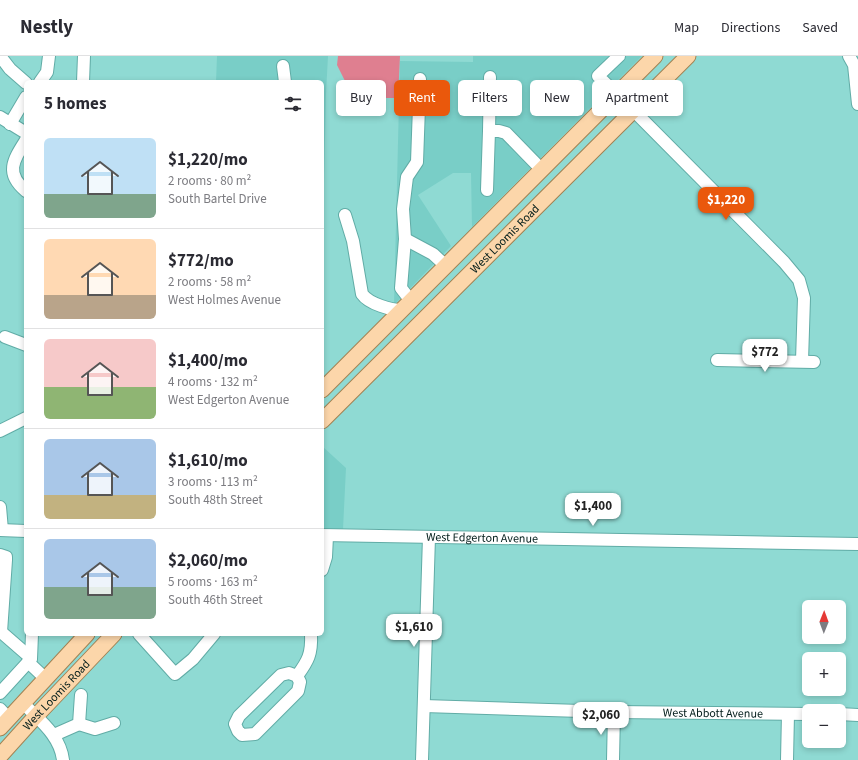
<!DOCTYPE html>
<meta charset="utf-8">
<style>
body{margin:0;font-family:"Source Sans 3",sans-serif;background:#f7f7f7;color:#2b2b33;height:100vh;display:flex;flex-direction:column;font-size:15px;white-space:nowrap}
*{box-sizing:border-box;margin:0}
p{font-size:13px;color:#7c7c81}
.icon{flex:none;width:22px;height:22px;fill:none;stroke:currentColor;stroke-width:2;stroke-linecap:round;stroke-linejoin:round}
.map{position:relative;flex:1;overflow:hidden}
.sheet{position:absolute;left:24px;top:24px;width:300px;height:556px;display:flex;flex-direction:column;background:#fff;border-radius:6px;box-shadow:0 2px 6px #0003}
.sheet>*{flex:none}
.guide{position:absolute;left:336px;top:24px;width:380px;height:36px;display:flex;gap:8px}
.needle{width:26px;rotate:1deg}
.controls{position:absolute;left:802px;top:544px;display:grid;gap:8px}
.controls a{display:grid;place-items:center;width:44px;height:44px;border-radius:6px;background:#fff;box-shadow:0 2px 6px #0003;font-size:20px}
.price{position:absolute;translate:-50% -34px;padding:0 9px;border-radius:8px;background:#fff;color:#222;font-size:13px;line-height:26px;filter:drop-shadow(0 1px 2px #0008)}
.price::after{content:'';position:absolute;left:50%;top:24px;width:12px;height:9px;margin-left:-6px;background:inherit;clip-path:polygon(0 0,100% 0,50% 100%)}
.price.active{background:#ea580c;color:#fff}
ul{padding:0;list-style:none}
li{display:flex;align-items:center;gap:12px;height:100px;padding:0 20px}
li+li{border-top:1px solid #e1e1e2}
li span{display:grid;place-items:center;flex:none;width:112px;height:80px;border-radius:6px;color:#555}
li>.icon{margin-inline-start:auto}
span .icon{width:48px;height:48px;fill:#fffc;stroke-width:1}
li b{font-size:17px}
h2{display:flex;justify-content:space-between;align-items:center;height:48px;padding:0 20px;font-size:17px}
.pill{padding:0 14px;border-radius:6px;background:#fff;box-shadow:0 2px 6px #0003;font-size:14px;line-height:36px}
.pill.active{background:#ea580c;color:#fff}
header{display:flex;align-items:center;gap:24px;box-sizing:border-box;height:56px;padding:0 20px;background:#fff;border-bottom:1px solid #e1e1e2}
header strong{font-size:19px}
nav{display:flex;gap:22px;margin-inline-start:auto;font-size:14px}
.map>svg:first-child{display:block}
.built{fill:#79cec7}
.green{fill:#df7f90}
.lines{fill:none;stroke-linecap:round;stroke-linejoin:round}
.minor-casing{stroke:#61aca6;stroke-width:14}
.major-casing{stroke:#a28253;stroke-width:17}
.minor{stroke:#fff;stroke-width:12}
.major{stroke:#fcd6aa;stroke-width:15}
.labels{text-anchor:middle;stroke-width:3;stroke-linejoin:round;paint-order:stroke}
.street-label{font-size:12px;fill:#001b19;stroke:#8fdad3}
</style>
<header>
<strong>Nestly</strong>
<nav><a>Map</a><a>Directions</a><a>Saved</a></nav>
</header>
<div class="map">
<svg width="858" height="704" viewBox="0 0 858 704">
<rect width="100%" height="100%" fill="#8fdad3"/>
<path class="built" d="M217 0H328L326 37 322 218V26H216Z
M473 0H642L472 171 471 117H453L418 139 451 190 394 249 400 5 473 6Z
M322 390 346 412 343 473H322Z"/>
<path class="green" d="M338 0H400L398 42H365L346 27 337 9Z"/>
<g class="lines">
<g class="minor-casing">
<g id="minor">
<path d="M0 0 10 13 26 27"/>
<path d="M619 0 598 20 633 54 784 206 799 224 804 242 802 305"/>
<path d="M849 0 854 9 858 48"/>
<path d="M283 10 285 26"/>
<path d="M490 21 489 75H499L506 77 542 114"/>
<path d="M40 26 47 16 49 0"/>
<path d="M83 26 84 0"/>
<path d="M0 61 26 77"/>
<path d="M10 68 26 41"/>
<path d="M26 84C14 103 4 117 26 135"/>
<path d="M487 134 489 75"/>
<path d="M345 159 353 185 362 238C369 248 391 254 402 254"/>
<path d="M405 183 433 198 446 210"/>
<path d="M411 245 401 232 405 183 403 153 407 121 417 106 420 23"/>
<path d="M5 281 26 289"/>
<path d="M717 304 814 306"/>
<path d="M0 375 26 362"/>
<path d="M0 451 2 474"/>
<path d="M0 474 26 475"/>
<path id="s1" d="M322 479 858 488"/>
<path d="M0 499 6 501V504L1 576"/>
<path d="M322 514 326 501 327 480"/>
<path d="M0 575 31 602"/>
<path d="M139 578 175 618 193 603 214 578"/>
<path d="M28 606 46 623"/>
<path d="M289 617 297 620 300 626 298 635 255 678 242 679 238 675 235 668 239 660 281 619Z"/>
<path d="M297 620C308 605 312 598 311 578"/>
<path d="M0 637 31 603 32 578"/>
<path d="M23 647C39 664 60 679 63 704"/>
<path id="s2" d="M424 650 614 656 809 658"/>
<path d="M0 653 9 663"/>
<path d="M839 658 858 659"/>
<path d="M79 668 95 673 114 667"/>
<path d="M54 679 79 668 81 639"/>
<path d="M422 704 429 481"/>
<path d="M613 704 614 656"/>
<path d="M787 704 788 658"/>
</g>
</g>
<g class="major-casing">
<g id="major">
<path d="M322 334 655 0"/>
<path id="s3" d="M322 365 688 0"/>
<path d="M0 672 87 578"/>
<path id="s4" d="M0 700 36 660 114 578"/>
</g>
</g>
<use href="#minor" class="minor"/>
<use href="#major" class="major"/>
</g>
<g class="labels">
<g class="street-label">
<text dy="4" stroke="none"><textPath href="#s3" startOffset="258">West Loomis Road</textPath></text>
<text dy="4" stroke="none"><textPath href="#s1" startOffset="160">West Edgerton Avenue</textPath></text>
<text dy="4" stroke="none"><textPath href="#s4" startOffset="83">West Loomis Road</textPath></text>
<text dy="4" stroke="none"><textPath href="#s2" startOffset="289">West Abbott Avenue</textPath></text>
</g>
</g>
</svg>
<div class="controls">
<a><svg class="needle" viewBox="-14 -14 28 28"><path d="M0-13l5 13h-10z" fill="#e53935"/><path d="M0 13l5-13h-10z" fill="#7c7c81"/></svg></a>
<a>+</a>
<a>−</a>
</div>
<b class="price active" style="left:726px;top:165px">$1,220</b>
<b class="price" style="left:765px;top:317px">$772</b>
<b class="price" style="left:593px;top:471px">$1,400</b>
<b class="price" style="left:414px;top:592px">$1,610</b>
<b class="price" style="left:601px;top:680px">$2,060</b>
<div class="guide">
<a class="pill">Buy</a>
<a class="pill active">Rent</a>
<a class="pill">Filters</a>
<a class="pill">New</a>
<a class="pill">Apartment</a>
</div>
<section class="sheet">
<h2>5 homes<svg class="icon" aria-label="filters" viewBox="0 0 24 24"><path d="M4 7h16M4 17h16"/><circle cx="9" cy="7" r="2"/><circle cx="15" cy="17" r="2"/></svg></h2>
<ul>
<li><span style="background:linear-gradient(#bfe0f5 70%,#7fa58c 0)"><svg class="icon" aria-label="home" viewBox="0 0 24 24"><path d="M3 11l9-7 9 7M6 9v11h12V9"/></svg></span><div><b>$1,220/mo</b><p>2 rooms · 80 m²</p><p>South Bartel Drive</p></div></li>
<li><span style="background:linear-gradient(#ffd9b3 70%,#b9a48a 0)"><svg class="icon" aria-label="home" viewBox="0 0 24 24"><path d="M3 11l9-7 9 7M6 9v11h12V9"/></svg></span><div><b>$772/mo</b><p>2 rooms · 58 m²</p><p>West Holmes Avenue</p></div></li>
<li><span style="background:linear-gradient(#f6c9c9 60%,#8fb573 0)"><svg class="icon" aria-label="home" viewBox="0 0 24 24"><path d="M3 11l9-7 9 7M6 9v11h12V9"/></svg></span><div><b>$1,400/mo</b><p>4 rooms · 132 m²</p><p>West Edgerton Avenue</p></div></li>
<li><span style="background:linear-gradient(#a9c7e8 70%,#c2b280 0)"><svg class="icon" aria-label="home" viewBox="0 0 24 24"><path d="M3 11l9-7 9 7M6 9v11h12V9"/></svg></span><div><b>$1,610/mo</b><p>3 rooms · 113 m²</p><p>South 48th Street</p></div></li>
<li><span style="background:linear-gradient(#a9c7e8 60%,#7fa58c 0)"><svg class="icon" aria-label="home" viewBox="0 0 24 24"><path d="M3 11l9-7 9 7M6 9v11h12V9"/></svg></span><div><b>$2,060/mo</b><p>5 rooms · 163 m²</p><p>South 46th Street</p></div></li>
</ul>
</section>
</div>
